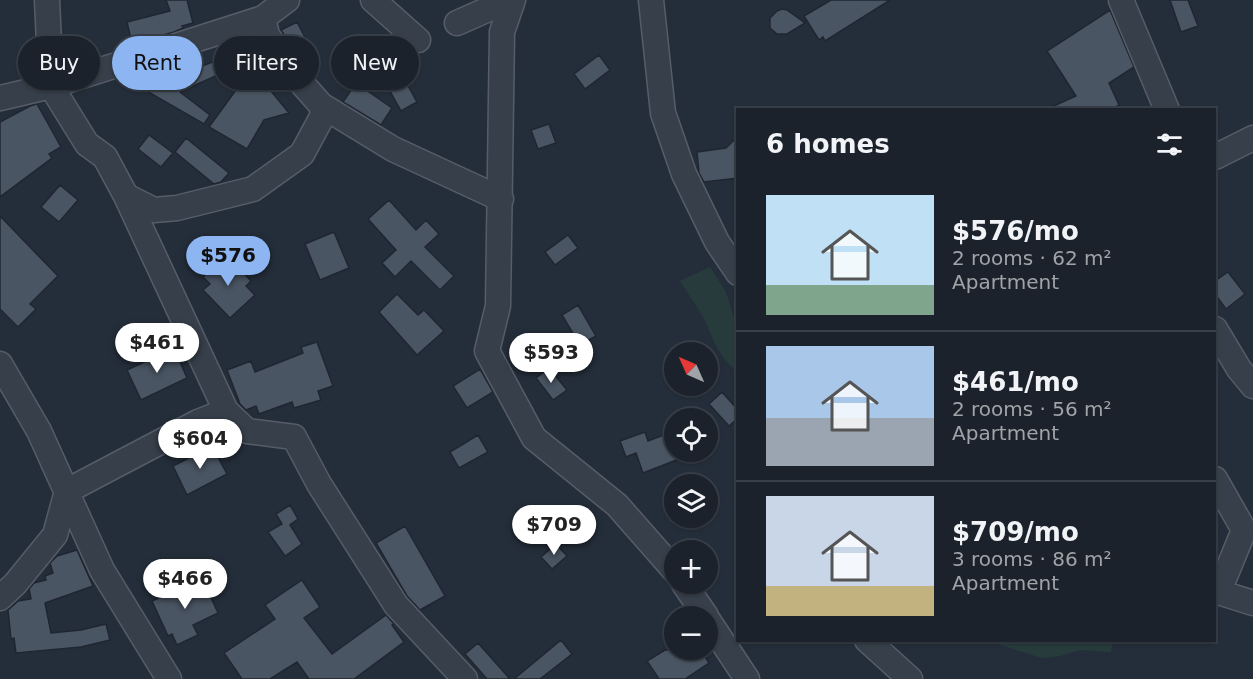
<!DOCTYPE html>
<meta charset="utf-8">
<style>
body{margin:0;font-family:"DejaVu Sans",sans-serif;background:#282f38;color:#f1f3f6;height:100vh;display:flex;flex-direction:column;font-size:22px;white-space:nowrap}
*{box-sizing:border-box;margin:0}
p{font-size:20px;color:#a0a4a9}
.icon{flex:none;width:33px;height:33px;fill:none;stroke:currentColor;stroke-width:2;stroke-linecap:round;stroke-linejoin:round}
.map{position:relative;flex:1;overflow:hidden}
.sheet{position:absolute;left:736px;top:108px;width:480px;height:534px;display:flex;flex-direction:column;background:#1b222c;border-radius:0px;box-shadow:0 2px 4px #0004,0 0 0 2px #393f48}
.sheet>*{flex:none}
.banner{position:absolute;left:18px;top:36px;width:570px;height:54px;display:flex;gap:12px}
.needle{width:39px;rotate:315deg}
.buttons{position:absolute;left:664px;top:342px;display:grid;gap:12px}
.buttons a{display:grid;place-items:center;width:54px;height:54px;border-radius:50%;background:#1b222c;box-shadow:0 2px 4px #0004,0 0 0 2px #393f48;font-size:30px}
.price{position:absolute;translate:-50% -51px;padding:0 14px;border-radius:21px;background:#fff;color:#222;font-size:20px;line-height:39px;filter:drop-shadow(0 2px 3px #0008)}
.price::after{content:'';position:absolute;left:50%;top:36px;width:18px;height:14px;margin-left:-9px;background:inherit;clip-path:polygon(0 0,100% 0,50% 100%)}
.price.active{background:#8cb5f1;color:#111}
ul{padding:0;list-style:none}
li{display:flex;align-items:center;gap:18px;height:150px;padding:0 30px}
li+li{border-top:2px solid #393f48}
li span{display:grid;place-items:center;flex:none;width:168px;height:120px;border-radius:0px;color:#555}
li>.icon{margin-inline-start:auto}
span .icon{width:72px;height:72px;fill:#fffc;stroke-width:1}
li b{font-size:26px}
h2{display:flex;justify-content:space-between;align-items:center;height:72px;padding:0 30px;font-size:26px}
.chip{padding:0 21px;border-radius:27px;background:#1b222c;box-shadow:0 2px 4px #0004,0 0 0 2px #393f48;font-size:21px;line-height:54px}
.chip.active{background:#8cb5f1;color:#111}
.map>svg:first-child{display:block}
.green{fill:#273b3c}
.building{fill:#4a5563;stroke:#1f2631;stroke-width:1.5}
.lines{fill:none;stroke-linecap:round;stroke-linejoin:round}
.minor-casing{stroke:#565d68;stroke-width:27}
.minor{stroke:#373f4a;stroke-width:24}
</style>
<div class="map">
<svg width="1253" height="679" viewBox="0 0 1253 679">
<rect width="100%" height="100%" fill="#242e3a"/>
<path class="green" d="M710 267 726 292 738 331V372C718 357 715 342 705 321 698 307 688 294 680 281Z
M987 641H1113L1111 652 1080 650 1060 656 1042 658Z"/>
<path class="building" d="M166 0H187L193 23 182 26 183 28 174 32 132 44 127 22 170 11Z
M831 0H890L825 41 823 37 819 40 804 16Z
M1170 0H1188L1198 26 1181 32Z
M782 9 787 10 805 23 787 34H777L770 28V18L777 11Z
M1110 10 1134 67 1109 83 1119 105 1110 110H1045L1076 96 1047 51Z
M297 22 310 47 297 54 281 30Z
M391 55 417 102 401 111 375 64Z
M599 55 610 70 585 89 574 74Z
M215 61 220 74 180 92 210 115 204 124 143 89Z
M252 68 289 113 264 120 247 149 209 127Z
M356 83 392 108 381 125 343 102Z
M37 104 61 147 49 154 52 158 0 197V122L30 106Z
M549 124 556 143 538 149 531 130Z
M149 135 173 153 161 167 138 149Z
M738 136V178L704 182 699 173 697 152 726 148Z
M186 138 229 173 221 182 214 184 175 152Z
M60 185 78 200 59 222 41 207Z
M389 200 416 230 426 220 439 234 425 247 454 276 440 290 411 261 395 277 382 263 396 250 368 219Z
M0 216 58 276 30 304 36 309 18 327 0 309Z
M334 232 349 268 320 280 305 244Z
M568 235 578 248 555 265 545 252Z
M227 255 251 281 246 286 255 295 230 318 203 290 210 284 203 277Z
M1228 272 1245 294 1226 309 1215 294V281Z
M397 294 418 315 424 310 444 331 417 355 379 312Z
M578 305 596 336 580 345 562 315Z
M317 342 333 386 318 391 321 400 294 408 292 402 259 414 256 406 246 410 240 404 227 370 251 361 255 372 303 353 301 347Z
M174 348 187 378 141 400 127 370Z
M549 368 567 390 553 400 536 378Z
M480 369 493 392 467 408 453 386Z
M722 392 738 410V418L729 426 709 404Z
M645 432 648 441 669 433 679 459 643 473 636 453 626 457 620 441Z
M478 435 488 452 459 468 450 452Z
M212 446 227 474 187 495 173 466Z
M290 505 298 519 290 525 302 544 285 556 268 532 282 524 276 514Z
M405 526 445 596 420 610 407 596 376 543Z
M556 544 567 556 552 569 541 557Z
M77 550 93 586 45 603 51 633 81 630 106 624 110 640 81 647 16 653 14 638 11 639 8 610 18 601 31 599 29 589 34 583 46 580 45 576 53 573 50 563 57 556Z
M202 578 218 613 193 625 198 635 177 645 172 634 168 636 152 601Z
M302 580 320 607 304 618 332 654 386 615 394 624 392 625 404 642 354 679H309L297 662 270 679H242L224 653 275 619 265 605Z
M561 640 572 654 540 679H514Z
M478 643 510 679H487L465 654Z
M665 650H701L709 663 685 679H659L647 661Z"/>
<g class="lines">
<g class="minor-casing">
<path id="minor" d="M47 0 51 86 87 144 105 157 126 196 226 411 247 431 294 437 319 484 396 605 465 679
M373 0 418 40
M513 0 502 32 498 306 487 351 534 438 617 505 675 571
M651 0 663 113 684 174 717 242 738 273
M1121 0 1167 110
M457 23 509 0
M0 98 51 86 263 18 287 0
M321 105 393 149 501 199
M1215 157 1253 138
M126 196 154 210 177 208 253 189 302 154 323 115 321 105 291 71 267 35 263 18
M1215 329 1239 369 1253 386
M0 364 39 431 102 570 169 679
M1215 479 1244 530 1219 591
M684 584 706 616
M1215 591 1253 603
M0 598 15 584 55 535 67 491 198 422 226 411
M708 620 747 679
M867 640 910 679"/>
</g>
<use href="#minor" class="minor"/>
</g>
</svg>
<div class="buttons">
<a><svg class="needle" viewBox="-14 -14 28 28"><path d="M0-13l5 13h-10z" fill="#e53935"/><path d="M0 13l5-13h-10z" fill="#a0a4a9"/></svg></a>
<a><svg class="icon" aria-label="locate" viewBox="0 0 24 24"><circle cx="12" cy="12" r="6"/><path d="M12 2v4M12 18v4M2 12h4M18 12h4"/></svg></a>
<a><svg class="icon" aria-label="layers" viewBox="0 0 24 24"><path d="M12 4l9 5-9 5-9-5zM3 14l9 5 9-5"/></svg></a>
<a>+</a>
<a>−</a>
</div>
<b class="price active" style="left:228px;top:287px">$576</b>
<b class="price" style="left:157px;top:374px">$461</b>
<b class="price" style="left:551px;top:384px">$593</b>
<b class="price" style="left:200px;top:470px">$604</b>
<b class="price" style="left:554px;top:556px">$709</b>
<b class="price" style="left:185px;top:610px">$466</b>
<div class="banner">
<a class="chip">Buy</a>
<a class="chip active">Rent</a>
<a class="chip">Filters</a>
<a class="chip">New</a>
</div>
<section class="sheet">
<h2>6 homes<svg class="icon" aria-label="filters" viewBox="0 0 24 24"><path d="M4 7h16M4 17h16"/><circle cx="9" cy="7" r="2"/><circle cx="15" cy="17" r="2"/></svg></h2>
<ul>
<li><span style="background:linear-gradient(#bfe0f5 75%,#7fa58c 0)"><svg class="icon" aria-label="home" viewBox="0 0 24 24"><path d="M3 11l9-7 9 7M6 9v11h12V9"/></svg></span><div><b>$576/mo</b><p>2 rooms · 62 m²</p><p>Apartment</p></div></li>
<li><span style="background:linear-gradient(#a9c7e8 60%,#9aa5b1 0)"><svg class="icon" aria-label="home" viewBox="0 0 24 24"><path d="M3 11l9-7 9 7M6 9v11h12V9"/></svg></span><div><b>$461/mo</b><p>2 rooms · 56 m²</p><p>Apartment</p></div></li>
<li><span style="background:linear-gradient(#c9d6e8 75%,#c2b280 0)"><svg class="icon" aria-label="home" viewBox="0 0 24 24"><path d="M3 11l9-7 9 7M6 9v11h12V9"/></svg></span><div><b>$709/mo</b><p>3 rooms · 86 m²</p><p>Apartment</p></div></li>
</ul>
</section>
</div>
